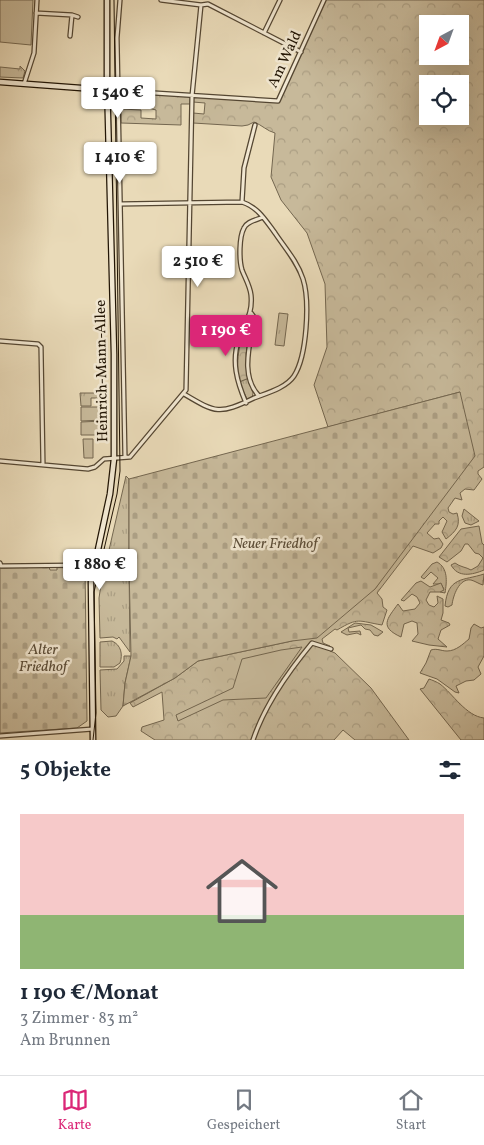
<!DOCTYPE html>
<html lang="de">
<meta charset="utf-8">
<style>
body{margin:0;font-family:Vollkorn,serif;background:#f2f2f3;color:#1f2937;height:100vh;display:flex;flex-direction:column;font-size:19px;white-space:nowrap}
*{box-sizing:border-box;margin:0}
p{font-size:16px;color:#747a83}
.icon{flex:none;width:28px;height:28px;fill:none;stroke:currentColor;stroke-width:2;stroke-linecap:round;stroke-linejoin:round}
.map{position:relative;height:740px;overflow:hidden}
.panel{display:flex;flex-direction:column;background:#fff;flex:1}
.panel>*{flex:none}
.needle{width:32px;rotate:221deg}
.buttons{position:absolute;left:419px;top:15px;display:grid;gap:10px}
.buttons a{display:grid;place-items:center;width:50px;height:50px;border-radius:0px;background:#fff;box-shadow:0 5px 20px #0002;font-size:25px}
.price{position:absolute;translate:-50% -42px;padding:0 11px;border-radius:5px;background:#fff;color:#222;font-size:16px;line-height:32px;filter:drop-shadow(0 1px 2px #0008)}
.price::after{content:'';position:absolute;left:50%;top:30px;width:15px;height:11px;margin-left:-8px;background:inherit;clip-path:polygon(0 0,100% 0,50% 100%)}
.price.current{background:#db2777;color:#fff}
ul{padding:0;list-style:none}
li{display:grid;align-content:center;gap:10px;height:265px;padding:0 20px}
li+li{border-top:1px solid #e0e1e3}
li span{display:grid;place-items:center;height:155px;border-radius:0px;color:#555}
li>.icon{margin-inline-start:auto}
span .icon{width:90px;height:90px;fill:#fffc;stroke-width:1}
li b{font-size:21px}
h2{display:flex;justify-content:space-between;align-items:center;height:60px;padding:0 20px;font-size:21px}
.dock{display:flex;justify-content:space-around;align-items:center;height:70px;border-top:1px solid #e0e1e3;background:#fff;font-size:14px;color:#747a83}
.dock a{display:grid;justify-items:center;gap:2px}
.dock .current{color:#db2777}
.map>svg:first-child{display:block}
.grass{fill:url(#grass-tufts);stroke:#746750}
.forest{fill:url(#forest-crowns);stroke:#746750;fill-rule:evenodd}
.cemetery{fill:url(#cemetery-stones);stroke:#746750}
.garden{fill:#c7b99a;stroke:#746750}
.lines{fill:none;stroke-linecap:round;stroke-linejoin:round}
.street-casing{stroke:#544632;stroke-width:5.5}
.secondary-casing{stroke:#221505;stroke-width:7}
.street{stroke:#f1e7d1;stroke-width:3}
.secondary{stroke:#f1e7d1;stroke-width:4.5}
.tram{stroke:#221505;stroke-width:1}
.labels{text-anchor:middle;stroke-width:5;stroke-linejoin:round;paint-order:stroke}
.street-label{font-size:15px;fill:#221505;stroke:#f1e7d1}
.park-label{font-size:15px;font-style:italic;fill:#5c4e39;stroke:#f1e7d1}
</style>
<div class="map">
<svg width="484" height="740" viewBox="0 0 484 740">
<defs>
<pattern id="grass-tufts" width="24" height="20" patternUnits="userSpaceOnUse" patternTransform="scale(1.25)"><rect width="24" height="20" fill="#c7b99a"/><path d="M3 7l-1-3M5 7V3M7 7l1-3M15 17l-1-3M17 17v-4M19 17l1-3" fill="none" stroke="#ab9e83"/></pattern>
<pattern id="forest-crowns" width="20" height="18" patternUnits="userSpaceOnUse" patternTransform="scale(1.25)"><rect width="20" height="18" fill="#c7b99a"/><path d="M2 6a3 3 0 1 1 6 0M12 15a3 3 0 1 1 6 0" fill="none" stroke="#ab9e83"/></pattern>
<pattern id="cemetery-stones" width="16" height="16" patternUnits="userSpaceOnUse" patternTransform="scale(1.25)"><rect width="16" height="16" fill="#c7b99a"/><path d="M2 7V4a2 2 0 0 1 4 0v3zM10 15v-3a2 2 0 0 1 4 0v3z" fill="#ab9e83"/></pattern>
</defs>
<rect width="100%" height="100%" fill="#e9dab8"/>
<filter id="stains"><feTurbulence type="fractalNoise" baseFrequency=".004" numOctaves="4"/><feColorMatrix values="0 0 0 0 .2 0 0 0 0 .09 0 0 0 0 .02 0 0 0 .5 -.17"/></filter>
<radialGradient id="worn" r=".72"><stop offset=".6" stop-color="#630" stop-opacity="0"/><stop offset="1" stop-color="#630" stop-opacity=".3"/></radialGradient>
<path class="grass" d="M20 66 25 71 23 78 0 77V67L20 69Z
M279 313 288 314 284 346 275 345Z
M249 378 253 393 252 398 247 399 239 382Z
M80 393H103V398H91V406H81Z
M126 476 129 479V565L130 652 119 637 117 639 113 637 100 638 99 598 101 585Z
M464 509 479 521 471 525 465 523 462 516Z
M437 562C448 568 447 581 445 593L440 592 444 589 441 584H433L438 578 431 572 424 579 421 577 432 564Z
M484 574 483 585C479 584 475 581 471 580 459 578 453 596 452 605L448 607 445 606C448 576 463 581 484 574Z
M112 641C121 645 123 654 120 663L114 667H100V642Z
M124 656H131L125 683 123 706 116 716 108 717 101 710 100 670 117 669 124 661Z"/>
<path class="forest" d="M325 0H484V467L478 471V474L482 479 474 490 465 489 460 493 462 500 455 498 448 508 449 512 453 514 457 513C461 526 456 531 446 539L442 532 447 521 443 517 439 521V524H435L427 533 434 539 439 538 443 544 441 548 433 553 413 546 377 593 382 599 383 607 387 610 382 625C358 621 359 617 337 630L335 629 322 639 323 643 330 646V651L335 653 371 688 409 740H355L343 730 334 740H155L141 731 142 727 164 720 162 692 133 707 130 703 175 678 198 661 292 641 375 589 395 560 460 392 328 427 314 385 327 347 325 284 307 233 281 200 271 177 275 133C267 131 262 125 254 122L248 125 242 126 193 123V113L204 114 205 103 193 102V96L278 102ZM428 24H460V56H428ZM428 84H460V116H428Z
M144 93 192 96 191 104H181V125L121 123V109L141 110V118L156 119V110L148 108 149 99 143 98Z
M250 317 253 318 246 354 249 378 239 382C235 357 240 340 250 317Z
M479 526 482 543 484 545V570C472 575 458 578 451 565L455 563C460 567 466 567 471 570L478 566 483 558 479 554 475 553 468 544H465L461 551 447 562 439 557 461 529Z
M421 581 430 587 441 583 444 590 440 592H430L426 600 429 605 434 607 438 603 437 596 443 599V613L441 620 449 623 450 625 441 630 438 639 447 647 429 645 412 641 418 634 417 623 412 621 404 624 401 637C379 627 387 619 398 604L403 611 415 609 420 603 417 597 412 594 404 601 401 600 416 583Z
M355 623 371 625 383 632 378 636 374 635 370 630 365 629 361 625 348 628 349 632 360 631 361 635 357 633 347 635 341 632Z
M474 624 481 628 484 627V656L478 667 481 674 474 680 466 681 456 686 459 693 455 692 437 679 420 673 426 663 431 650C437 648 441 651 447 651 456 651 463 644 469 639L471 628Z
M429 679C432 680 437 682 440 684 453 694 466 716 484 718V740H461L420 689 424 688Z"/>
<path class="cemetery" d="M460 392 475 456 375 589 317 638 292 641 198 661 175 678 123 706 125 683 131 656 129 565V479Z
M85 566 87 721 77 728 0 733V568L49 567 50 570H57V567Z"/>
<path class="garden" d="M0 0H33L31 45 0 42Z
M81 407H102L103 420 81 421Z
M103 421V435H81V422Z
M83 439H93V458H84Z
M302 647 266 698 223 700 178 721 176 715 233 688 242 659 281 650Z"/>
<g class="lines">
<g class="street-casing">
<path id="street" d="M120 0 117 38 125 457
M161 0 201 5 208 4 301 52
M36 13 72 15 78 17
M264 33 280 0
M70 36 72 15
M24 84 34 53 37 0
M108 90 278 101 324 0
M242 202 244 168 255 125
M121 204 242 202C258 207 266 221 275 233 285 248 297 261 303 279 310 301 307 356 294 376 286 388 267 393 254 398 219 415 216 413 184 394
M251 313 254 317C251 342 239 375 259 396
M0 341 38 344 41 347 43 465
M246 403C237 382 231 361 239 339 245 322 253 314 251 295 250 286 245 278 242 270 239 260 239 237 244 228 247 221 257 220 263 217
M0 461 88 469 95 467 104 459 130 457 186 390 192 96 201 5
M0 563 1 566 93 565
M0 736 93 729
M253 740C265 704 288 672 312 643L331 649"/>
</g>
<g class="secondary-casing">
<path id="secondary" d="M0 82 108 90
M93 740 91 582 110 494 114 459V354L107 79V0"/>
</g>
<use href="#street" class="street"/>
<use href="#secondary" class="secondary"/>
<path class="tram" d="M93 740 96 713 94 592 117 494 120 471 114 0"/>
</g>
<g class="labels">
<g class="street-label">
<text transform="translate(284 59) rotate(-65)" y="5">Am Wald</text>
<text transform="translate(101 371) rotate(-91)" y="5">Heinrich-Mann-Allee</text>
</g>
<g class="park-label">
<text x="275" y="548">Neuer Friedhof</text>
<text x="43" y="654">Alter<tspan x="43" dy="17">Friedhof</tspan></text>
</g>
</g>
<rect width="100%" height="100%" filter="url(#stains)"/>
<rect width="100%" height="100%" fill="url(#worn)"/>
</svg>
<div class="buttons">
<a><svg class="needle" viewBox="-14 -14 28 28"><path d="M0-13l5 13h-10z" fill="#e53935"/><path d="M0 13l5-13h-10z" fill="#747a83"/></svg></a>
<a><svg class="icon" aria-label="locate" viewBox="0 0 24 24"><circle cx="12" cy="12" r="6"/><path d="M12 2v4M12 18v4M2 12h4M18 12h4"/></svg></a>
</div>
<b class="price" style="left:118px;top:119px">1 540 €</b>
<b class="price" style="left:120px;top:184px">1 410 €</b>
<b class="price" style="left:198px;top:288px">2 510 €</b>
<b class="price current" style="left:226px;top:357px">1 190 €</b>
<b class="price" style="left:100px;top:591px">1 880 €</b>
</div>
<section class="panel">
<h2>5 Objekte<svg class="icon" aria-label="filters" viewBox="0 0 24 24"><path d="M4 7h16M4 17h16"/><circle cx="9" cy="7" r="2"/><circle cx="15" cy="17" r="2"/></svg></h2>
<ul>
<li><span style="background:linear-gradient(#f6c9c9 65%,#8fb573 0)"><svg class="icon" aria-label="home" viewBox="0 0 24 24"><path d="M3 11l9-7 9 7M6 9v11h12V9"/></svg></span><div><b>1 190 €/Monat</b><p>3 Zimmer · 83 m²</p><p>Am Brunnen</p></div></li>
</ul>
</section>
<nav class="dock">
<a class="current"><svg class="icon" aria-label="map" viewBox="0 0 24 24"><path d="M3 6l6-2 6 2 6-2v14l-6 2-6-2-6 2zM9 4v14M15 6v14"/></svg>Karte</a>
<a><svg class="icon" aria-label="saved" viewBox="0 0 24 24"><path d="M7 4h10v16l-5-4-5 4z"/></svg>Gespeichert</a>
<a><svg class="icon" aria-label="home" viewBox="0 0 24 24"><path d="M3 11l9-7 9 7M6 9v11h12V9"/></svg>Start</a>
</nav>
